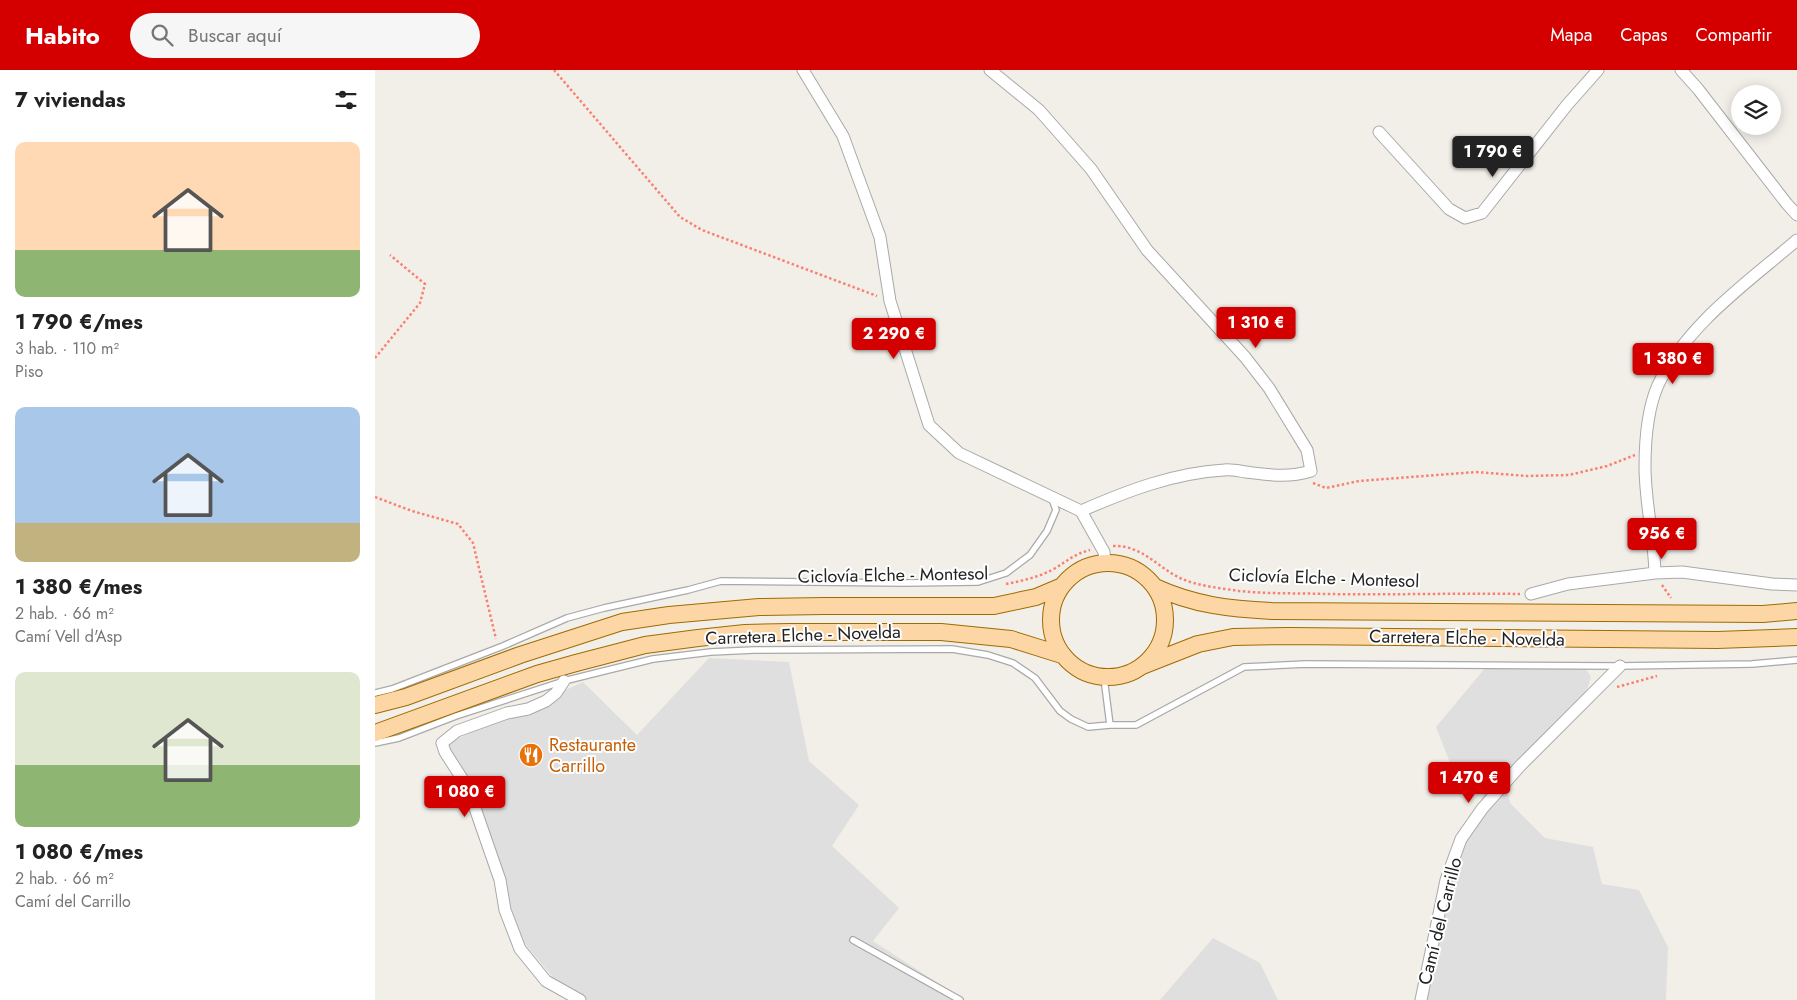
<!DOCTYPE html>
<html lang="es">
<meta charset="utf-8">
<style>
body{margin:0;font-family:Jost,sans-serif;background:#f6f6f6;color:#222;height:100vh;display:flex;flex-direction:column;font-size:19px;white-space:nowrap}
*{box-sizing:border-box;margin:0}
p{font-size:16px;color:#767676}
.icon{flex:none;width:28px;height:28px;fill:none;stroke:currentColor;stroke-width:2;stroke-linecap:round;stroke-linejoin:round}
.map{position:relative;flex:1;overflow:hidden}
.details{display:flex;flex-direction:column;background:#fff;width:375px}
.details>*{flex:none}
.buttons{position:absolute;left:1356px;top:15px;display:grid;gap:10px}
.buttons a{display:grid;place-items:center;width:50px;height:50px;border-radius:50%;background:#fff;box-shadow:0 2px 12px #0003;font-size:25px}
.price{position:absolute;translate:-50% -42px;padding:0 11px;border-radius:5px;background:#d40000;color:#fff;font-size:16px;line-height:32px;filter:drop-shadow(0 1px 2px #0008)}
.price::after{content:'';position:absolute;left:50%;top:30px;width:15px;height:11px;margin-left:-8px;background:inherit;clip-path:polygon(0 0,100% 0,50% 100%)}
.price.active{background:#222;color:#fff}
ul{padding:0;list-style:none}
li{display:grid;align-content:center;gap:10px;height:265px;padding:0 15px}
li span{display:grid;place-items:center;height:155px;border-radius:10px;color:#555}
li>.icon{margin-inline-start:auto}
span .icon{width:90px;height:90px;fill:#fffc;stroke-width:1}
li b{font-size:21px}
h2{display:flex;justify-content:space-between;align-items:center;height:60px;padding:0 15px;font-size:21px}
header{display:flex;align-items:center;gap:30px;box-sizing:border-box;height:70px;padding:0 25px;background:#d40000;color:#fff}
header strong{font-size:24px}
nav{display:flex;gap:28px;margin-inline-start:auto;font-size:18px}
.search{width:350px;height:45px;background:#f6f6f6;display:flex;align-items:center;gap:12px;box-sizing:border-box;padding:0 18px;border-radius:28px;color:#767676;font-size:19px}
main{display:flex;flex:1;min-height:0}
.map>svg:first-child{display:block}
.residential{fill:#e0dfdf}
.lines{fill:none;stroke-linecap:round;stroke-linejoin:round}
.lane-casing{stroke:#a9a9a9;stroke-width:8}
.street-casing{stroke:#a9a9a9;stroke-width:13}
.primary-casing{stroke:#a06b00;stroke-width:18}
.path{stroke:#fa8072;stroke-width:2.5;stroke-dasharray:2.5 2.5;stroke-linecap:butt}
.lane{stroke:#fff;stroke-width:5.5}
.street{stroke:#fff;stroke-width:11}
.primary{stroke:#fcd6a4;stroke-width:16}
.labels{text-anchor:middle;stroke-width:4;stroke-linejoin:round;paint-order:stroke}
.street-label{font-size:18px;fill:#222;stroke:#fff}
.food-label{font-size:18px;fill:#c56008;stroke:#fff;text-anchor:start}
</style>
<header>
<strong>Habito</strong>
<div class="search"><svg class="icon" aria-label="search" viewBox="0 0 24 24"><circle cx="10" cy="10" r="6"/><path d="M15 15l6 6"/></svg>Buscar aquí</div>
<nav><a>Mapa</a><a>Capas</a><a>Compartir</a></nav>
</header>
<main>
<section class="details">
<h2>7 viviendas<svg class="icon" aria-label="filters" viewBox="0 0 24 24"><path d="M4 7h16M4 17h16"/><circle cx="9" cy="7" r="2"/><circle cx="15" cy="17" r="2"/></svg></h2>
<ul>
<li><span style="background:linear-gradient(#ffd9b3 70%,#8fb573 0)"><svg class="icon" aria-label="home" viewBox="0 0 24 24"><path d="M3 11l9-7 9 7M6 9v11h12V9"/></svg></span><div><b>1 790 €/mes</b><p>3 hab. · 110 m²</p><p>Piso</p></div></li>
<li><span style="background:linear-gradient(#a9c7e8 75%,#c2b280 0)"><svg class="icon" aria-label="home" viewBox="0 0 24 24"><path d="M3 11l9-7 9 7M6 9v11h12V9"/></svg></span><div><b>1 380 €/mes</b><p>2 hab. · 66 m²</p><p>Camí Vell d'Asp</p></div></li>
<li><span style="background:linear-gradient(#dfe7d0 60%,#8fb573 0)"><svg class="icon" aria-label="home" viewBox="0 0 24 24"><path d="M3 11l9-7 9 7M6 9v11h12V9"/></svg></span><div><b>1 080 €/mes</b><p>2 hab. · 66 m²</p><p>Camí del Carrillo</p></div></li>
</ul>
</section>
<div class="map">
<svg width="1422" height="930" viewBox="0 0 1422 930">
<rect width="100%" height="100%" fill="#f2efe9"/>
<path class="residential" d="M334 588 414 592 434 691 484 735 457 776 524 838 498 871 589 930H209L187 918 140 862 97 736 64 677 208 612 262 665Z
M1111 597 1211 599 1216 607 1207 635 1131 716 1135 733 1170 768 1218 777 1227 814 1264 820 1293 877 1291 930H1043L1079 778 1112 719 1077 698 1061 657Z
M838 868 885 893 903 930H785Z"/>
<g class="lines">
<g class="lane-casing">
<path id="lane" d="M729 608 735 655
M0 623 17 619 128 576 192 548 229 538 313 520 346 511 529 513 603 512 631 503 655 485 672 461 681 440 677 429
M0 673 24 668 81 646 189 611 229 601 278 589 336 582 379 580 577 579 613 585 638 593 660 608 685 641 696 649 713 657 735 655H761L869 597 931 594 1245 596 1377 594 1422 590
M478 870 585 930"/>
</g>
<g class="street-casing">
<path id="street" d="M428 0 468 66 505 167 515 231 554 355 584 383 706 441 729 482 730 493
M615 0 664 40 716 99 772 180 870 287 894 318 932 380 936 401C913 408 895 405 871 402 864 401 856 399 849 400 798 403 752 421 706 441
M1306 0 1323 19 1412 134 1422 145
M1004 62 1074 139 1090 148 1107 143 1192 35 1223 0
M1280 503C1279 467 1270 432 1270 397 1270 370 1272 340 1283 315 1312 254 1372 213 1422 170
M1156 524 1193 514 1280 503 1307 502 1397 514 1422 515
M189 611 181 623 171 631 153 639 132 643 82 661 67 673 70 682 93 718 125 810 130 840 145 879 171 911 205 930
M1046 930 1071 810 1086 769 1107 739 1145 696 1245 596"/>
</g>
<g class="primary-casing">
<path id="primary" d="M676 550a57 57 0 1 1 114 0a57 57 0 1 1-114 0Z
M780 517C819 535 855 539 897 541L1388 544 1422 541
M767 596 823 574 858 567 914 566 1342 570 1422 567
M0 635 31 627 145 585 247 552 294 545 384 537 449 536H619L661 527 687 516
M0 663 162 604 201 593 270 575 323 568 370 563 415 562H566L636 569 687 585"/>
</g>
<path class="path" d="M179 0 305 147 327 160 502 226
M0 288 45 233 50 214 15 185
M938 413 951 418 984 411 1101 402 1152 406 1194 405 1232 396 1260 385
M0 427 37 441 83 454 98 473 121 569
M738 476C767 475 782 497 805 508 822 516 845 518 864 521 893 524 922 523 951 524 1016 525 1080 523 1145 524
M631 514C647 511 663 507 677 500 691 492 699 484 715 480
M1287 515 1296 528
M1242 617 1282 606"/>
<use href="#lane" class="lane"/>
<use href="#street" class="street"/>
<use href="#primary" class="primary"/>
</g>
<defs>
<g id="restaurant-disc" transform="scale(1.25)"><circle r="9.5" fill="#e8710a" stroke="#fff"/><path d="M-5-6h1v4h1v-4h1v4h1v-4h1v5L-1.5 .5V6h-2V.5L-5-1ZM5-6V6H3V1.5H1.5Q1.5-4 5-6Z" fill="#fff"/></g>
</defs>
<g fill-rule="evenodd">
<use href="#restaurant-disc" x="156" y="685"/>
</g>
<g class="labels">
<g class="street-label">
<text transform="translate(518 505) rotate(-1)" y="6">Ciclovía Elche - Montesol</text>
<text transform="translate(949 508) rotate(2)" y="6">Ciclovía Elche - Montesol</text>
<text transform="translate(428 565) rotate(-2)" y="6">Carretera Elche - Novelda</text>
<text transform="translate(1092 568) rotate(1)" y="6">Carretera Elche - Novelda</text>
<text transform="translate(1065 851) rotate(-76)" y="6">Camí del Carrillo</text>
</g>
<g class="food-label">
<text x="174" y="681">Restaurante<tspan x="174" dy="21">Carrillo</tspan></text>
</g>
</g>
</svg>
<div class="buttons">
<a><svg class="icon" aria-label="layers" viewBox="0 0 24 24"><path d="M12 4l9 5-9 5-9-5zM3 14l9 5 9-5"/></svg></a>
</div>
<b class="price active" style="left:1118px;top:108px">1 790 €</b>
<b class="price" style="left:881px;top:279px">1 310 €</b>
<b class="price" style="left:519px;top:290px">2 290 €</b>
<b class="price" style="left:1298px;top:315px">1 380 €</b>
<b class="price" style="left:1287px;top:490px">956 €</b>
<b class="price" style="left:1094px;top:734px">1 470 €</b>
<b class="price" style="left:90px;top:748px">1 080 €</b>
</div>
</main>
